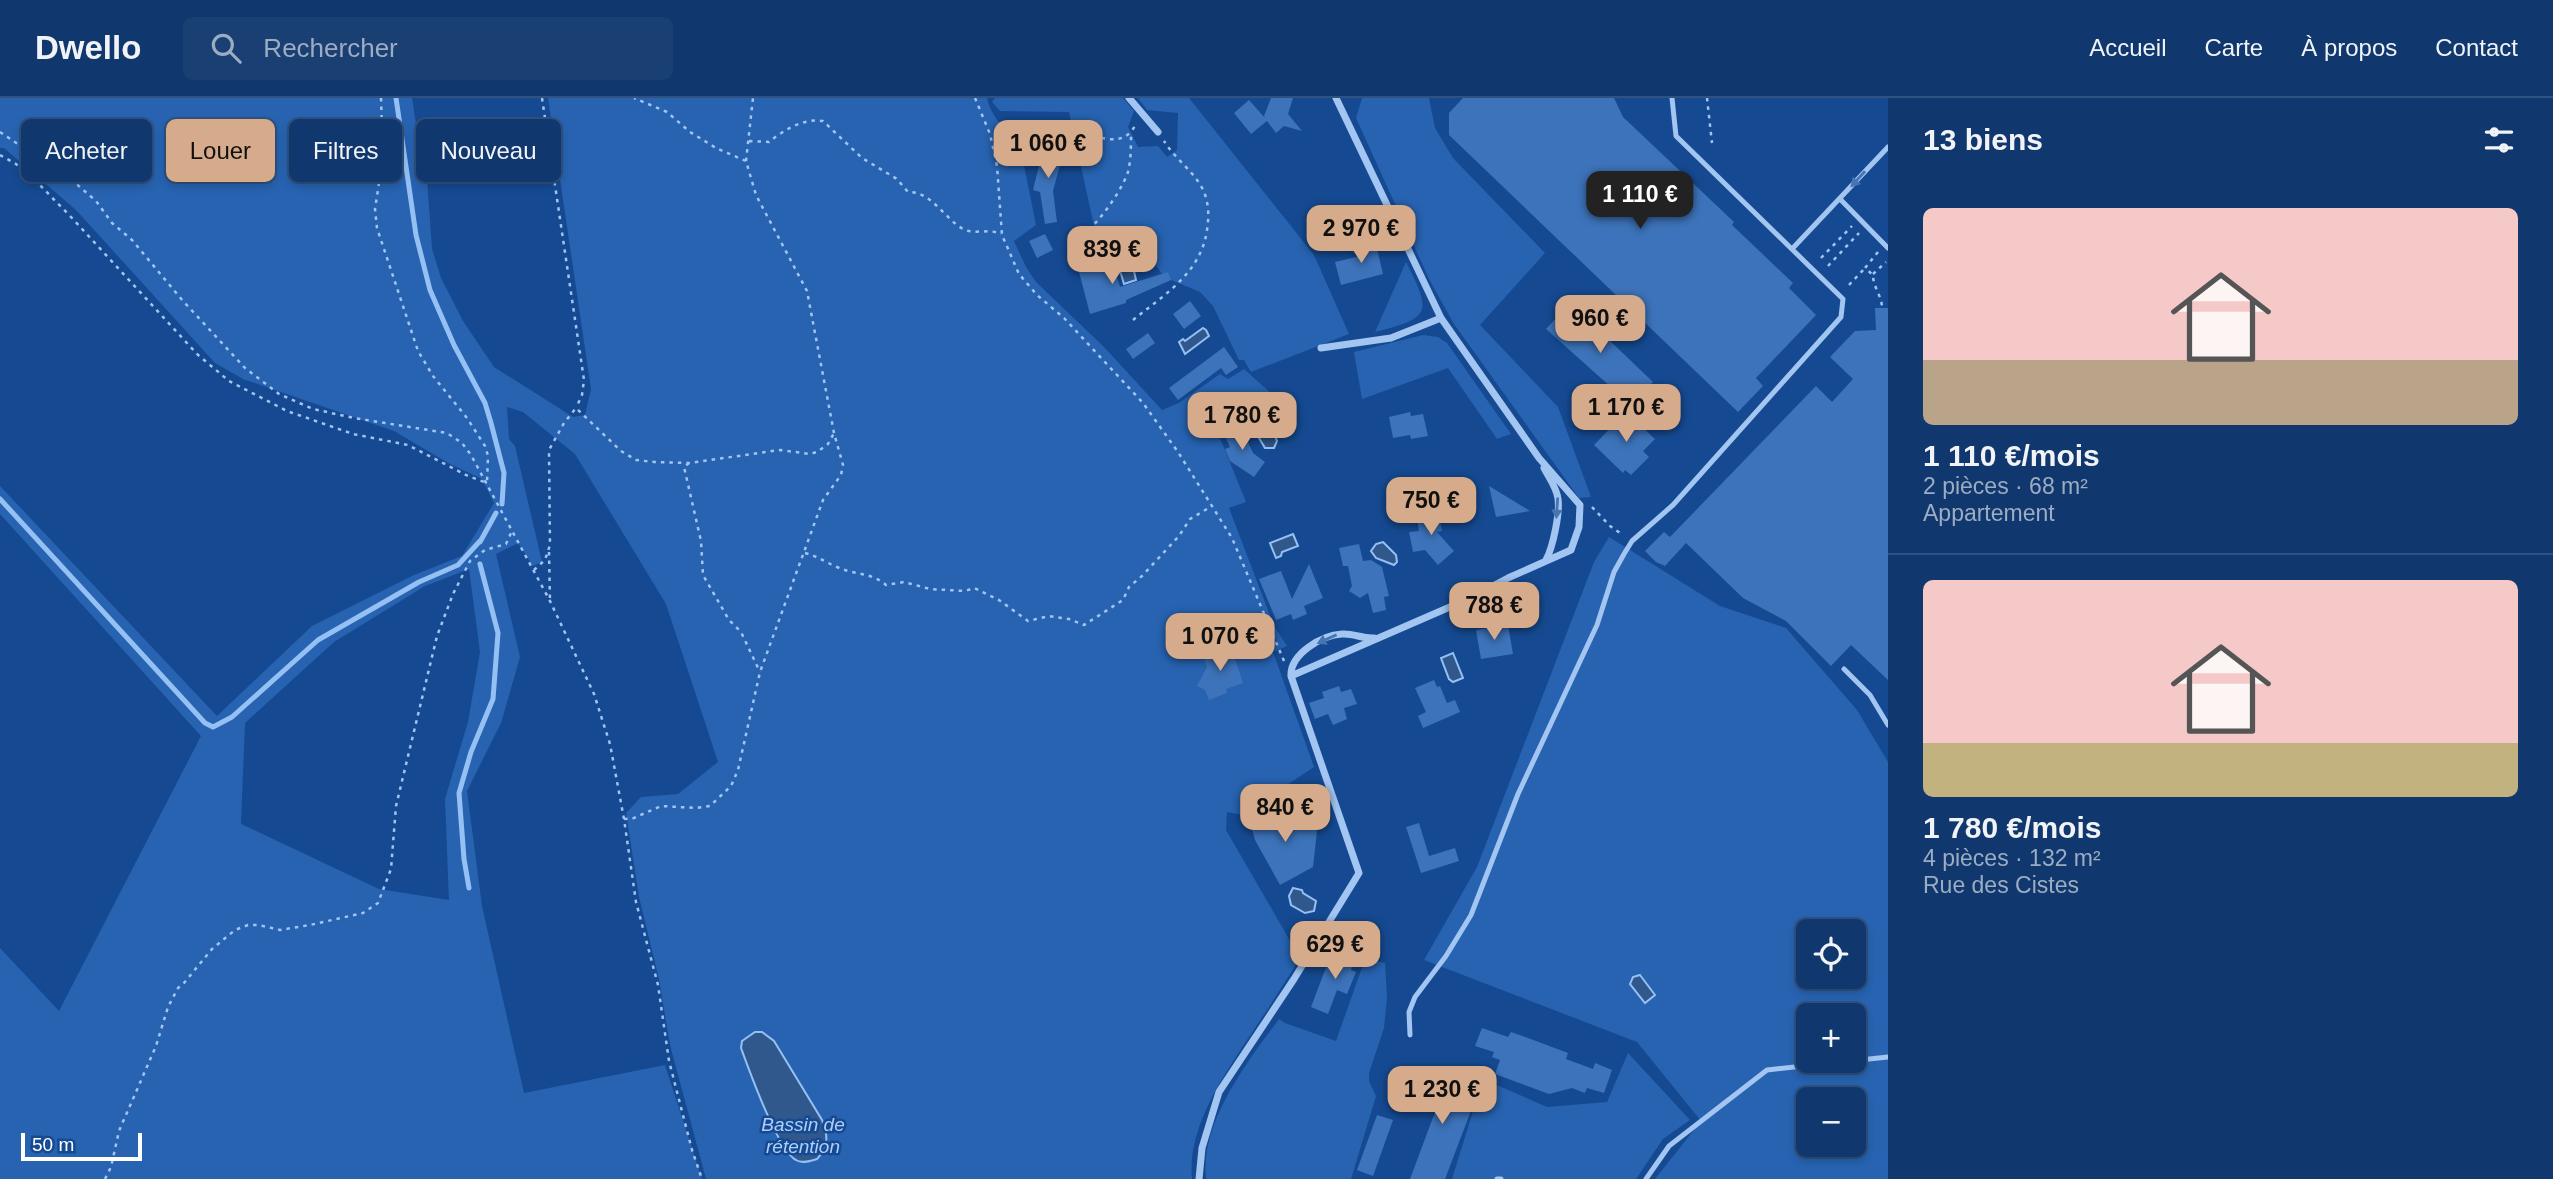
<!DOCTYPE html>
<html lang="fr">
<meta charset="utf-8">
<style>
body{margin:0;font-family:Helvetica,sans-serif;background:#193f73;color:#f1f3f6;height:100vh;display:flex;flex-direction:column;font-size:26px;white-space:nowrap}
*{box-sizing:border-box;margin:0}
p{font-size:23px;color:#9cacc2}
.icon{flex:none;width:38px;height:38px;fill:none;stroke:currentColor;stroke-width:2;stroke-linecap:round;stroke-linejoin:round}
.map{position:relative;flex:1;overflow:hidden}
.details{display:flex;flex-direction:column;background:#10386e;width:665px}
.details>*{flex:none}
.top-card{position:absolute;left:21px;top:21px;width:665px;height:63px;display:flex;gap:14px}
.controls{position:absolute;left:1796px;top:821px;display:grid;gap:14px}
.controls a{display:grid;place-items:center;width:70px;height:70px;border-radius:10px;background:#10386e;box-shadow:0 4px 10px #0003,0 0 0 2px #305281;font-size:35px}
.scale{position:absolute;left:21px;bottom:18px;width:121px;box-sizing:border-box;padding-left:7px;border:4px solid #fff;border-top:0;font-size:19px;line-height:24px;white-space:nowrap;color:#fff;-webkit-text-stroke:5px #154a92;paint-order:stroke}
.price{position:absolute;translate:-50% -60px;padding:0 16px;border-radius:14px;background:#d6ab8b;color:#111;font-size:23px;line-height:46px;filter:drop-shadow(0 2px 4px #0008)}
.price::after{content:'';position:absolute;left:50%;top:42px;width:21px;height:16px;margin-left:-10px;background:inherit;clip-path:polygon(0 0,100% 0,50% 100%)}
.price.current{background:#222;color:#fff}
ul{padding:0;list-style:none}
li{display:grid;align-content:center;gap:14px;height:371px;padding:0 35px}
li+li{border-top:2px solid #305281}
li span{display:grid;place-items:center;height:217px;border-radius:10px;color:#555}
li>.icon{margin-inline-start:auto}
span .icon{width:126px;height:126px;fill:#fffc;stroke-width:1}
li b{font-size:30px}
h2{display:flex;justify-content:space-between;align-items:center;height:84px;padding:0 35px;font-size:30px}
.tag{padding:0 24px;border-radius:10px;background:#10386e;box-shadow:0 4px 10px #0003,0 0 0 2px #305281;font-size:24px;line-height:63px}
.tag.current{background:#d6ab8b;color:#111}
header{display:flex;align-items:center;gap:42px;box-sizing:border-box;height:98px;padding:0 35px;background:#10386e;border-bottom:2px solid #305281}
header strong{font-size:33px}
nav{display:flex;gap:38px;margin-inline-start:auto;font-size:24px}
.search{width:490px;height:63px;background:#193f73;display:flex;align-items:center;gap:18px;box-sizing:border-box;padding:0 24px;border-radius:10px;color:#9cacc2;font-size:26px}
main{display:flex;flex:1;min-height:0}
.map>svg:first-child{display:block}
.green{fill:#2763b1;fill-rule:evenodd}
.water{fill:#30588d;stroke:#95c0f4;stroke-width:2}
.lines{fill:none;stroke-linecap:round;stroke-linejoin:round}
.stream{stroke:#95c0f4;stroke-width:5}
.building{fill:#3d73ba}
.path{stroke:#a2c5f1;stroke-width:2.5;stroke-dasharray:3.5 5;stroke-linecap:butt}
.lane{stroke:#a2c5f1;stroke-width:5}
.street{stroke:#a2c5f1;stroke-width:7}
.oneway{fill:#4675b3}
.labels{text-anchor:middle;stroke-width:5;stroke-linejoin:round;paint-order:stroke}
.water-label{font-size:19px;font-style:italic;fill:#aecff8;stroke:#154a92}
</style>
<header>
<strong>Dwello</strong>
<div class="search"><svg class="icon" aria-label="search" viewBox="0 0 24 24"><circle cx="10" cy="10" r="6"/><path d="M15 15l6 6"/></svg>Rechercher</div>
<nav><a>Accueil</a><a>Carte</a><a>À propos</a><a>Contact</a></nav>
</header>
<main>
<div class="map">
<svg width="1888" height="1081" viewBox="0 0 1888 1081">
<rect width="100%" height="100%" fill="#154a92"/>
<path class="green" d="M0 0H412L420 51 426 66 432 151 441 180 463 223 494 269 573 319 585 317 591 291 548 0H987C991 18 1004 32 1019 42L1036 127 1014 143 1026 169 1036 184 1104 249 1162 312 1179 305 1220 276 1228 281 1244 271 1286 309 1218 335 1246 404 1229 410 1274 528 1287 548 1273 554 1314 669 1242 717 1227 714 1226 732 1300 860C1287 881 1273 903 1259 924 1231 967 1186 1026 1192 1081H706L670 947 659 881 639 799 626 715 641 699 678 696 718 664 666 506 575 356 523 314 507 309 509 341 515 348 542 464 533 468 518 445 496 456 520 559 501 625 467 693 482 808 524 995 665 967 702 1081H0V850L59 913 201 638 0 416V388L217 618 312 528 414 477 462 458 494 405 482 381 450 366 394 333 243 281 215 265 76 112 4 50H0ZM469 471 480 554 468 624 445 701 449 802 379 791 241 726 245 625 334 544 425 488Z
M995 0H1123L1134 13 1128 29 1138 49 1158 48 1167 59 1177 52 1178 15 1147 12 1138 0H1189L1314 157 1349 236 1251 274 1244 262H1239L1213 208 1200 194 1164 179 1133 134 1096 137 1069 14 1000 13 992 4Z
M1362 0H1429L1435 30 1453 60 1545 155 1480 227 1558 309 1591 399 1579 400 1454 226 1430 183 1356 20Z
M1406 164C1432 215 1431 220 1375 234Z
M1423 237 1438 239 1447 245 1511 336 1497 341 1448 270 1362 301 1354 254Z
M1609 439 1720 508 1786 530 1857 612 1888 664V1081H1655L1701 1023 1637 944 1424 862 1477 769 1594 464ZM1808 833H1853V878H1808ZM1808 917H1853V962H1808ZM1808 1001H1853V1046H1808Z
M1365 861 1385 865 1387 900 1384 930 1369 975V983L1376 998 1351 1081H1206C1200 1024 1247 964 1279 921L1285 925 1336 943Z
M1628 955 1690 1022 1663 1041 1636 1081H1452L1483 981 1547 1009 1607 1004Z"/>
<path class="water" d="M1129 159 1142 161 1147 168 1134 173 1136 182 1124 186 1117 163Z
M1203 230 1206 232 1209 238 1185 256 1179 244 1183 241 1185 243Z
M1261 326 1274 335 1277 343 1274 350H1265L1256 335V329Z
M1449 387 1455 405 1446 407 1444 400 1428 404 1427 392Z
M1293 436 1298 448 1282 454 1281 458 1276 460 1270 445Z
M1383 444 1396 457 1397 464 1394 467 1376 460 1371 453 1376 446Z
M1453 555 1463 580 1453 584 1449 581 1441 560Z
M1293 790 1302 792 1303 795 1316 803 1314 813 1305 815 1291 807 1289 798Z
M1640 877 1655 897 1645 905 1630 886 1633 879Z
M755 934H762L774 943 822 1022C828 1036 829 1049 817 1061 811 1063 802 1066 796 1062 778 1053 749 972 741 950L742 943Z"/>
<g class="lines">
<path class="stream" d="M396 0 416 137 430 192 454 247 485 305 491 325 504 375 502 406
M0 401 205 625 213 629 232 619 318 542 419 484 458 467 480 443
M480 444 496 415
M469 790 464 761 459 695 471 654 493 601 498 535 480 466"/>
</g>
<path class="building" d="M1271 0H1293L1288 16 1302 33 1284 28 1276 35 1267 23 1251 36 1234 15 1249 2 1265 20 1264 18Z
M1463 0H1614L1623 19 1734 124 1732 127 1793 185 1789 190 1816 217 1756 280 1763 288 1738 314 1449 37V15Z
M1045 43 1059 47 1057 54 1063 55 1053 93 1057 124 1045 126 1040 94 1033 92Z
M1045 136 1053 152 1037 160 1029 143Z
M1375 142 1383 176 1341 187 1335 164 1360 158 1357 146Z
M1111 160 1120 189 1168 174 1171 182 1126 202V205L1090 216 1078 170Z
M1190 203 1201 218 1184 231 1173 216Z
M1568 207 1603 241 1606 239 1653 284 1631 307 1546 231Z
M1875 210H1888V582L1851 547 1831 568 1786 523 1743 500 1686 445 1665 468 1656 464 1645 453 1664 434 1670 439 1816 288 1832 304 1853 281 1830 259 1855 233 1876 232Z
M1148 235 1155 245 1133 261 1126 251Z
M1224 249 1238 269 1226 277 1221 270 1178 302 1169 290Z
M1410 314 1411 318 1423 316 1428 338 1411 341 1410 337 1393 340 1389 319Z
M1626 314 1655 341 1643 353 1649 359 1631 377 1625 372 1623 375 1594 347Z
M1240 327 1253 355 1265 364 1254 379 1230 363 1225 351 1230 349 1223 334Z
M1489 388 1530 413 1496 419Z
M1438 409 1442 433 1437 434 1454 453 1438 467 1425 452 1413 454 1409 434 1419 433 1417 420 1426 418 1425 411Z
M1359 446 1363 463 1371 462 1382 469 1389 498 1384 499 1386 512 1373 515 1368 495 1360 500 1349 493 1352 488 1348 468H1343L1339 450Z
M1309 466 1323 500 1304 508 1307 516 1293 522 1291 516 1276 522 1259 481 1281 473 1292 501Z
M1508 527 1513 556 1481 561 1476 532Z
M1219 544 1232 551 1243 585 1226 591 1227 595 1209 602 1205 592 1197 588 1207 569 1204 562 1212 559Z
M1434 582 1437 589 1440 588 1447 605 1455 602 1460 614 1423 630 1418 618 1426 614 1415 590Z
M1339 588 1341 594 1351 591 1357 606 1344 610 1347 621 1333 627 1328 616 1315 621 1309 605 1324 600 1322 594Z
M1283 712 1317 733 1313 769 1280 787 1255 742 1249 720Z
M1419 725 1429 758 1455 750 1459 763 1421 775 1406 729Z
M1340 851 1356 858 1351 872 1356 874 1347 896 1337 892 1328 916 1311 909 1327 867 1332 869Z
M1482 930 1508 939 1511 934 1528 940 1568 955 1566 961 1593 971 1595 965 1612 972 1604 995 1587 990 1585 995 1572 990 1549 996 1495 976 1500 962 1492 959 1494 954 1475 948Z
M1421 975 1434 980 1436 975 1449 980 1446 985 1477 997 1445 1081H1410L1438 1006 1413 997Z
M1377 1017 1393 1022 1373 1078 1357 1072Z"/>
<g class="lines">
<path class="path" d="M381 0 383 59 375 111 377 130 418 253 433 278 467 320 485 348 488 358 487 385
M542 0 584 282 582 297 576 310
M975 0 990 36 997 68 1002 137 1019 176 1037 197 1064 220 1143 305 1178 354 1232 440 1284 563
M1707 0 1712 45
M1077 33C1099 38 1123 52 1136 26
M0 34 73 83 96 103 112 125 132 142 183 203 245 270 279 296 313 311 354 320 447 335 462 345 471 357 550 503 594 596 610 646 624 721 636 804 658 887 669 963 692 1052 702 1081
M749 43 769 44C784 32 803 20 823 23L862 60 897 81 908 94C931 93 945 121 963 131 974 137 989 130 1001 136
M0 57 16 66 35 82 72 120 197 256 229 283 287 313 353 336 408 347 468 378 487 385
M746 63 753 0
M1068 146C1089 140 1121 95 1128 74 1131 62 1131 48 1131 35
M1878 154 1865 170 1873 177C1873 189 1882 198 1882 210
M1821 160 1852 128
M1828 168 1859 135
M1873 176 1886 164
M1849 187 1865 170
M1133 222C1164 197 1201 175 1207 132 1209 120 1209 106 1204 94 1196 75 1175 61 1164 43
M689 365 684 369 701 443 703 477 729 522 741 534 760 574
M1592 409 1610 428 1623 437
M549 454 550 503
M805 455C817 458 825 464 837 469 854 477 871 474 886 487L904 484 930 491 965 493 974 490 999 502 1028 523 1049 518 1069 521 1084 527 1123 502 1129 489 1142 478 1179 438 1190 421 1212 408
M534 472 545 462 550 447 549 352 564 325 576 310 621 353 636 362 654 364 689 365 780 352 810 356 817 354 828 346 834 335
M624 721 634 720 661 708 696 710 710 708 731 688 738 672 760 574 823 402 841 377 843 367 834 335 807 193 756 97 746 63 716 50 690 34 667 14 634 0
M105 1081 111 1069 119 1033 156 948 168 909 178 890 184 885 212 851 235 832 248 827H259L280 832 310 827 363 815 378 805 391 771 396 708 437 538 453 496 470 463 485 452 506 446 511 435"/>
<path class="lane" d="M1840 101 1888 150
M1792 151 1888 49
M1844 571 1870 597 1888 627
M1410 937 1409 914 1415 899 1446 858 1471 817 1518 696 1597 527 1614 474 1624 456 1632 443 1673 407 1841 219 1843 201 1676 38 1672 0
M1497 1081H1501
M1646 1081 1669 1048 1767 972 1888 959"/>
<path class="street" d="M1129 0 1158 34
M1321 250 1391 240 1441 220
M1544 370C1549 380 1557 390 1558 401 1560 415 1553 449 1546 462
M1291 578 1466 502 1508 480 1571 452 1579 429 1580 407 1539 360 1441 220 1336 0
M1199 1081 1202 1050 1219 994 1294 881 1359 775 1291 578C1290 556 1322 537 1342 536 1353 535 1363 541 1374 540"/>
</g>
<defs><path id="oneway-solid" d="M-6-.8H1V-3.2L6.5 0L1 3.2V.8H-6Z" transform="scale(1.75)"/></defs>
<g class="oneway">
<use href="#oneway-solid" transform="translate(1858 81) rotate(132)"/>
<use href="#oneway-solid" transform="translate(1557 410) rotate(94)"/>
<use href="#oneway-solid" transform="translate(1327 541) rotate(156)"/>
</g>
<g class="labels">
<g class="water-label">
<text x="803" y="1033">Bassin de<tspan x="803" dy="22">rétention</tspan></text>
</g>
</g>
</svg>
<div class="controls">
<a><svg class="icon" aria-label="locate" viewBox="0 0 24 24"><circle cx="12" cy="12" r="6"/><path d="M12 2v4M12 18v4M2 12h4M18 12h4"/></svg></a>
<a>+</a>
<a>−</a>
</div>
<div class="scale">50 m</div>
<b class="price" style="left:1048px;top:82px">1 060 €</b>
<b class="price current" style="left:1640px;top:133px">1 110 €</b>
<b class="price" style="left:1361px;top:167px">2 970 €</b>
<b class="price" style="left:1112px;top:188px">839 €</b>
<b class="price" style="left:1600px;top:257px">960 €</b>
<b class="price" style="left:1626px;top:346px">1 170 €</b>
<b class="price" style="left:1242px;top:354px">1 780 €</b>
<b class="price" style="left:1431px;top:439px">750 €</b>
<b class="price" style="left:1494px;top:544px">788 €</b>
<b class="price" style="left:1220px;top:575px">1 070 €</b>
<b class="price" style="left:1285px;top:746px">840 €</b>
<b class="price" style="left:1335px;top:883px">629 €</b>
<b class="price" style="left:1442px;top:1028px">1 230 €</b>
<div class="top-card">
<a class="tag">Acheter</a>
<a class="tag current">Louer</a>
<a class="tag">Filtres</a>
<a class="tag">Nouveau</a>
</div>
</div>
<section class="details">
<h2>13 biens<svg class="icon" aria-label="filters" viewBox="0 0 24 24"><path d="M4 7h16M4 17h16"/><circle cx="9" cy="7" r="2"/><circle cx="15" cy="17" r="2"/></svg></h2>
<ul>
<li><span style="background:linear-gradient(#f6c9c9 70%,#b9a48a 0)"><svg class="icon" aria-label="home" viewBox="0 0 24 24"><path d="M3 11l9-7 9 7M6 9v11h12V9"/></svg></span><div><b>1 110 €/mois</b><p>2 pièces · 68 m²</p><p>Appartement</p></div></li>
<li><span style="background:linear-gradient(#f6c9c9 75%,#c2b280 0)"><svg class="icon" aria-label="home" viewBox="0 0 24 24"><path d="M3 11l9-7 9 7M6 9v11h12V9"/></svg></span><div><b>1 780 €/mois</b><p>4 pièces · 132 m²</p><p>Rue des Cistes</p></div></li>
</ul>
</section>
</main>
